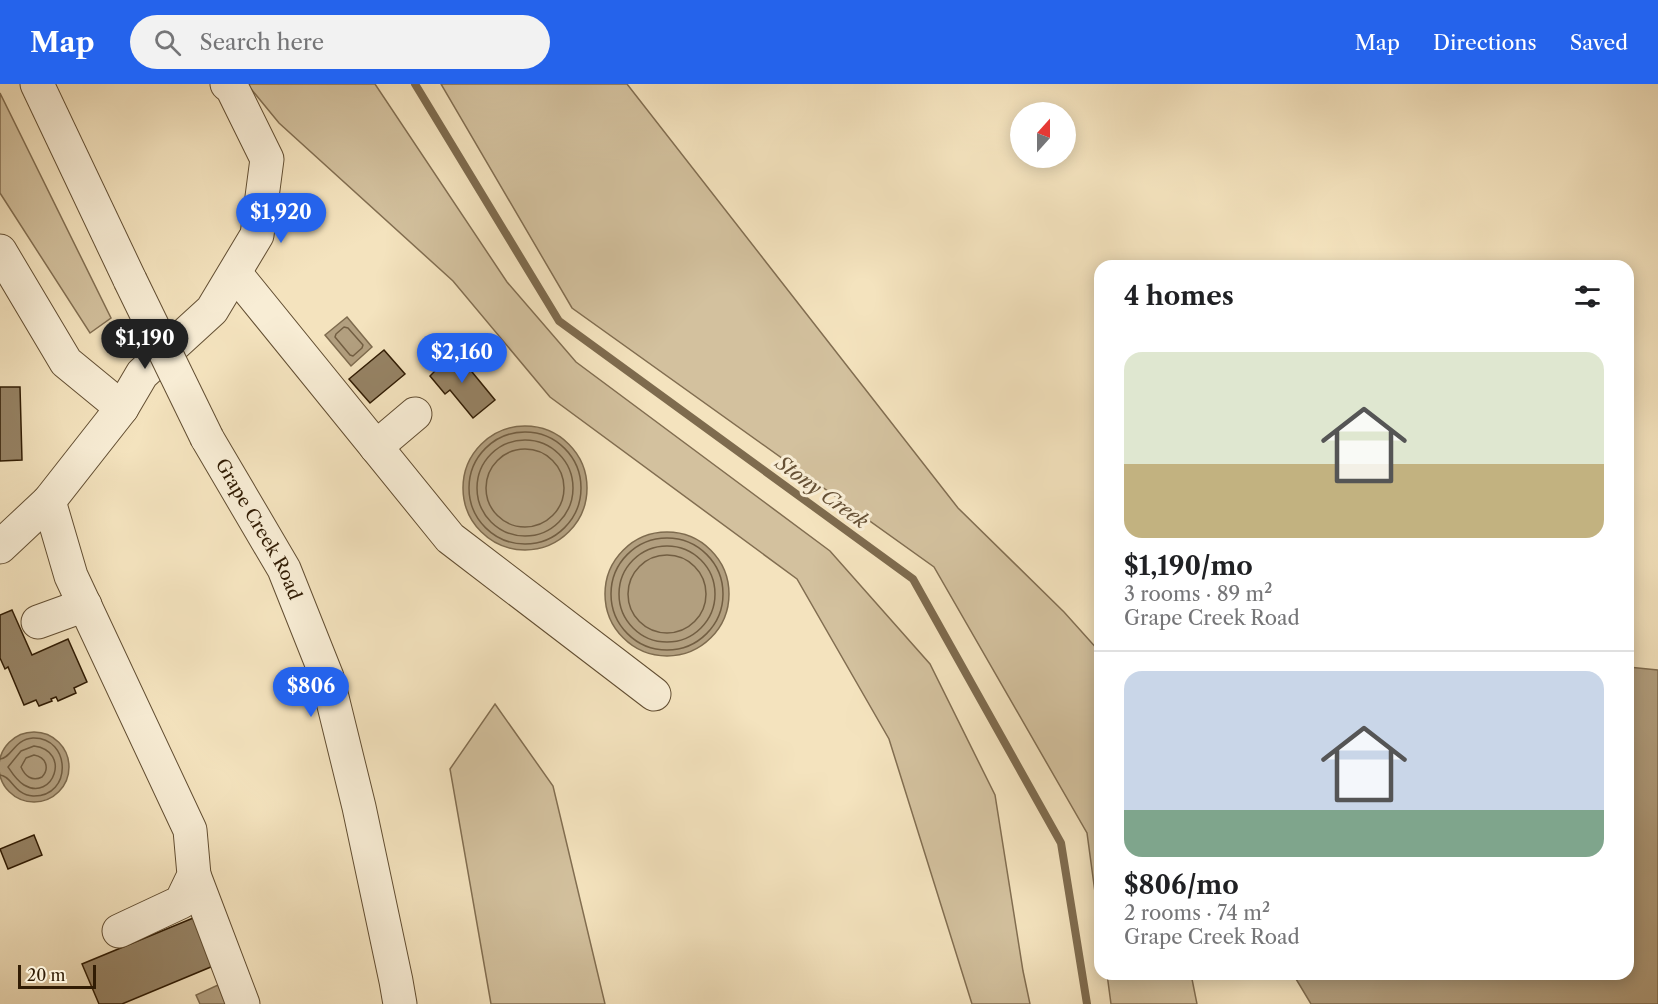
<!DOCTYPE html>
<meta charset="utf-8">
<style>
body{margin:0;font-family:"Libre Caslon Text",serif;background:#f2f2f2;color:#202124;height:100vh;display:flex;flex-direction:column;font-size:22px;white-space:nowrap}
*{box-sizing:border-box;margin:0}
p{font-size:20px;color:#757577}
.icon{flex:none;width:33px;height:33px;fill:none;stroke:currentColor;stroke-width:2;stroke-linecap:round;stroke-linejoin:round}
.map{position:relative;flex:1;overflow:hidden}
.sheet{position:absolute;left:1094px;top:176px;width:540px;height:720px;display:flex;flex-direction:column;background:#fff;border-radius:18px;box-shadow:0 3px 15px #0003}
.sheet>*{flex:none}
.needle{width:39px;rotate:21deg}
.tools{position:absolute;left:1010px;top:18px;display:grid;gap:12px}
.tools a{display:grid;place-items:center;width:66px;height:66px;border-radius:50%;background:#fff;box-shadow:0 3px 15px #0003;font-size:30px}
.scale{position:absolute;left:18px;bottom:15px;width:78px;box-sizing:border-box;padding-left:6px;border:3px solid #311c04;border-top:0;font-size:16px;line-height:21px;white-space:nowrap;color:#311c04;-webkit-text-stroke:4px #f8edd5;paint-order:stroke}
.price{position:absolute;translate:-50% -51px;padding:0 14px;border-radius:21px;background:#2563eb;color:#fff;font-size:20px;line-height:39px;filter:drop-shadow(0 2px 3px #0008)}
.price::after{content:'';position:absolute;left:50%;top:36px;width:18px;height:14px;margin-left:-9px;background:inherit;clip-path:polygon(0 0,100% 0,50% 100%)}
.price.current{background:#222;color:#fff}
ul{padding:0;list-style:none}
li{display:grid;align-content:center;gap:12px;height:318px;padding:0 30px}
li+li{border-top:2px solid #e0e0e0}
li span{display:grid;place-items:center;height:186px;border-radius:18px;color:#555}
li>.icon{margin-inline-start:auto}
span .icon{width:108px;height:108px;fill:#fffc;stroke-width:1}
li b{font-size:26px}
h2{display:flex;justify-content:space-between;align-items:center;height:72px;padding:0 30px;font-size:26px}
header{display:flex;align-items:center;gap:36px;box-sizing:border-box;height:84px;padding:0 30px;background:#2563eb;color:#fff}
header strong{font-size:28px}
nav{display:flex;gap:33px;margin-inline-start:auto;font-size:21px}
.search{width:420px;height:54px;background:#f2f2f2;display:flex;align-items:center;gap:15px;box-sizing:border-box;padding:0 21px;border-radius:33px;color:#757577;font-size:22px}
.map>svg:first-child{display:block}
.green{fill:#d3c19e;stroke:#826e51;stroke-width:1.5}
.water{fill:#b29f7f;stroke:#7e6b4e;stroke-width:1.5}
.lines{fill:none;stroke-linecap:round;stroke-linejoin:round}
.shore{stroke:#725e42;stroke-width:1.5}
.stream{stroke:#7e6b4e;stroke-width:8}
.building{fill:#968365;stroke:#311c04;stroke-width:1.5}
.minor-casing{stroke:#624e32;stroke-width:35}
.minor{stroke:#f8edd5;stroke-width:33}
.minor-bridge-casing{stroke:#624e32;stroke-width:35;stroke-linecap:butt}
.minor-bridge{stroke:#f8edd5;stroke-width:33}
.labels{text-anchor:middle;stroke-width:6;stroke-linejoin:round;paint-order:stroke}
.street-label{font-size:18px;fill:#311c04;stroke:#f8edd5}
.water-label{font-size:20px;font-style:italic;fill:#655035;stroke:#f8edd5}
</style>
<header>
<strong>Map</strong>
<div class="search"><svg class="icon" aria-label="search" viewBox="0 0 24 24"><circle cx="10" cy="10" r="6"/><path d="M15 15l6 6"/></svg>Search here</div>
<nav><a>Map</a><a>Directions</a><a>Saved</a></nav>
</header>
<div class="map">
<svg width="1658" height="920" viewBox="0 0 1658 920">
<rect width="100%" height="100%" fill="#f4e3be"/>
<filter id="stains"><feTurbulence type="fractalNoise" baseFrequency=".00333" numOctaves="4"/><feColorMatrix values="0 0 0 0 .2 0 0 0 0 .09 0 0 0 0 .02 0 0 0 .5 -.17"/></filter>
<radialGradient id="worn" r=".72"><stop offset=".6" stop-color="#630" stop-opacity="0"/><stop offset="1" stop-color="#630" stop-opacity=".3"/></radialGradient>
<path class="green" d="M247 0H375L507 198 576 278 830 467 930 580 995 711 1023 887 1030 920H972L889 655 797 495 550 313 453 197 279 39Z
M441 0H627L958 424 1064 528 1099 567V838L1087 749 934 483 572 224Z
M0 9 111 234 90 249 0 109Z
M495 620 553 702 605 920H491L450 685Z
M1107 890H1191L1197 920H1111Z"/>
<path class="water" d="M347 233 372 263 351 282 325 251Z
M463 404a62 62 0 1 1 124 0a62 62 0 1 1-124 0Z
M605 510a62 62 0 1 1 124 0a62 62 0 1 1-124 0Z
M1628 583 1658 586V920H1311L1293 890H1628Z
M-1 683a35 35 0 1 1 70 0a35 35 0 1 1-70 0Z
M218 901 226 920H200L196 911Z"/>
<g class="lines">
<path class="shore" d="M344 243 348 244 363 261 362 264 353 272 350 271 335 253 336 250Z
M469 404a56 56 0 1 1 112 0a56 56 0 1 1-112 0Z
M477 404a48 48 0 1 1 96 0a48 48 0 1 1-96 0Z
M486 404a39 39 0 1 1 78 0a39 39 0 1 1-78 0Z
M611 510a56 56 0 1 1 112 0a56 56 0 1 1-112 0Z
M619 510a48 48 0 1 1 96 0a48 48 0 1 1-96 0Z
M628 510a39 39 0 1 1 78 0a39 39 0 1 1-78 0Z
M34 662C72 667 53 718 24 701 17 697 12 689 8 683L21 667Z
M34 671C46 673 50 684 42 693 32 698 25 692 21 683L26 674Z
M0 675C12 674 14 655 33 654 71 653 73 713 33 712 14 711 12 692 0 691"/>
<path class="stream" d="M415 0 559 237 913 495 1061 759 1087 920"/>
</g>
<path class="building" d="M384 266 405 290 370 319 349 295Z
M454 266 495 316 473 334 450 306 445 310 430 292 435 287 433 284Z
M0 303H20L22 376 0 377Z
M12 526 32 571 68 555 87 598 74 604 76 609 58 617 56 613 51 615 52 617 39 622 36 616 24 621 8 583 5 585 0 574V531Z
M34 751 42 771 8 785 0 765Z
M198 832 218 880 122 920H99L82 880Z"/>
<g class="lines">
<g class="minor-casing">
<g id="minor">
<path d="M37 0 130 196"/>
<path d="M0 167 66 278 122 324"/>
<path d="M235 189 450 454 654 610"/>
<path id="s1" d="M207 354 284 485 327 593 359 723 396 897 400 920"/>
<path d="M376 363 415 330"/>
<path d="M49 417 71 492 190 746 194 791 181 818 119 847"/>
<path d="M0 463 49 417 122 324 142 290 212 226 257 151 267 75 232 4 227 0"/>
<path d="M38 538 85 521"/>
<path d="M194 791 243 920"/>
</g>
</g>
<use href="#minor" class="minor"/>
<g class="minor-bridge-casing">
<path id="minor-bridge" d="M130 196 207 354"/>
</g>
<use href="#minor-bridge" class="minor-bridge"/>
</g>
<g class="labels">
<g class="street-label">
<text dy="6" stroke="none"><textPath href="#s1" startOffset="105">Grape Creek Road</textPath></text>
</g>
<g class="water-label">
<text transform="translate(822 408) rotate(36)" y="7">Stony Creek</text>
</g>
</g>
<rect width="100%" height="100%" filter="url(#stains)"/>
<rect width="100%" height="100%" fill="url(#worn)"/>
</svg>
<div class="tools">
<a><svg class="needle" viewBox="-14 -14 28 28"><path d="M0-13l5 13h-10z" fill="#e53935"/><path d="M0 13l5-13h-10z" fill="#757577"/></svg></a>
</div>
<div class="scale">20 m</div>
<b class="price" style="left:281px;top:160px">$1,920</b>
<b class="price current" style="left:145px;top:286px">$1,190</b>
<b class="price" style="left:462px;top:300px">$2,160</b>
<b class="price" style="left:311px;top:634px">$806</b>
<section class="sheet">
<h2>4 homes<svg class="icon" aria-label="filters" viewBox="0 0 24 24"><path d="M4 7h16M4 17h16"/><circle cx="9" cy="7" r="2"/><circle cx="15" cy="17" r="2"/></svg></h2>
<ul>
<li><span style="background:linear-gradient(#dfe7d0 60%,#c2b280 0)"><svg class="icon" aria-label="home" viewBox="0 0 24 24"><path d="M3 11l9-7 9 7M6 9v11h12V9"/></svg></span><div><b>$1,190/mo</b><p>3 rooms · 89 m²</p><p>Grape Creek Road</p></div></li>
<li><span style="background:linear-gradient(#c9d6e8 75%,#7fa58c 0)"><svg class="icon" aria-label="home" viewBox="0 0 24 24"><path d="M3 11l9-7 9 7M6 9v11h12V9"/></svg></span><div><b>$806/mo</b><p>2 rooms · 74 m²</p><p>Grape Creek Road</p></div></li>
</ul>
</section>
</div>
